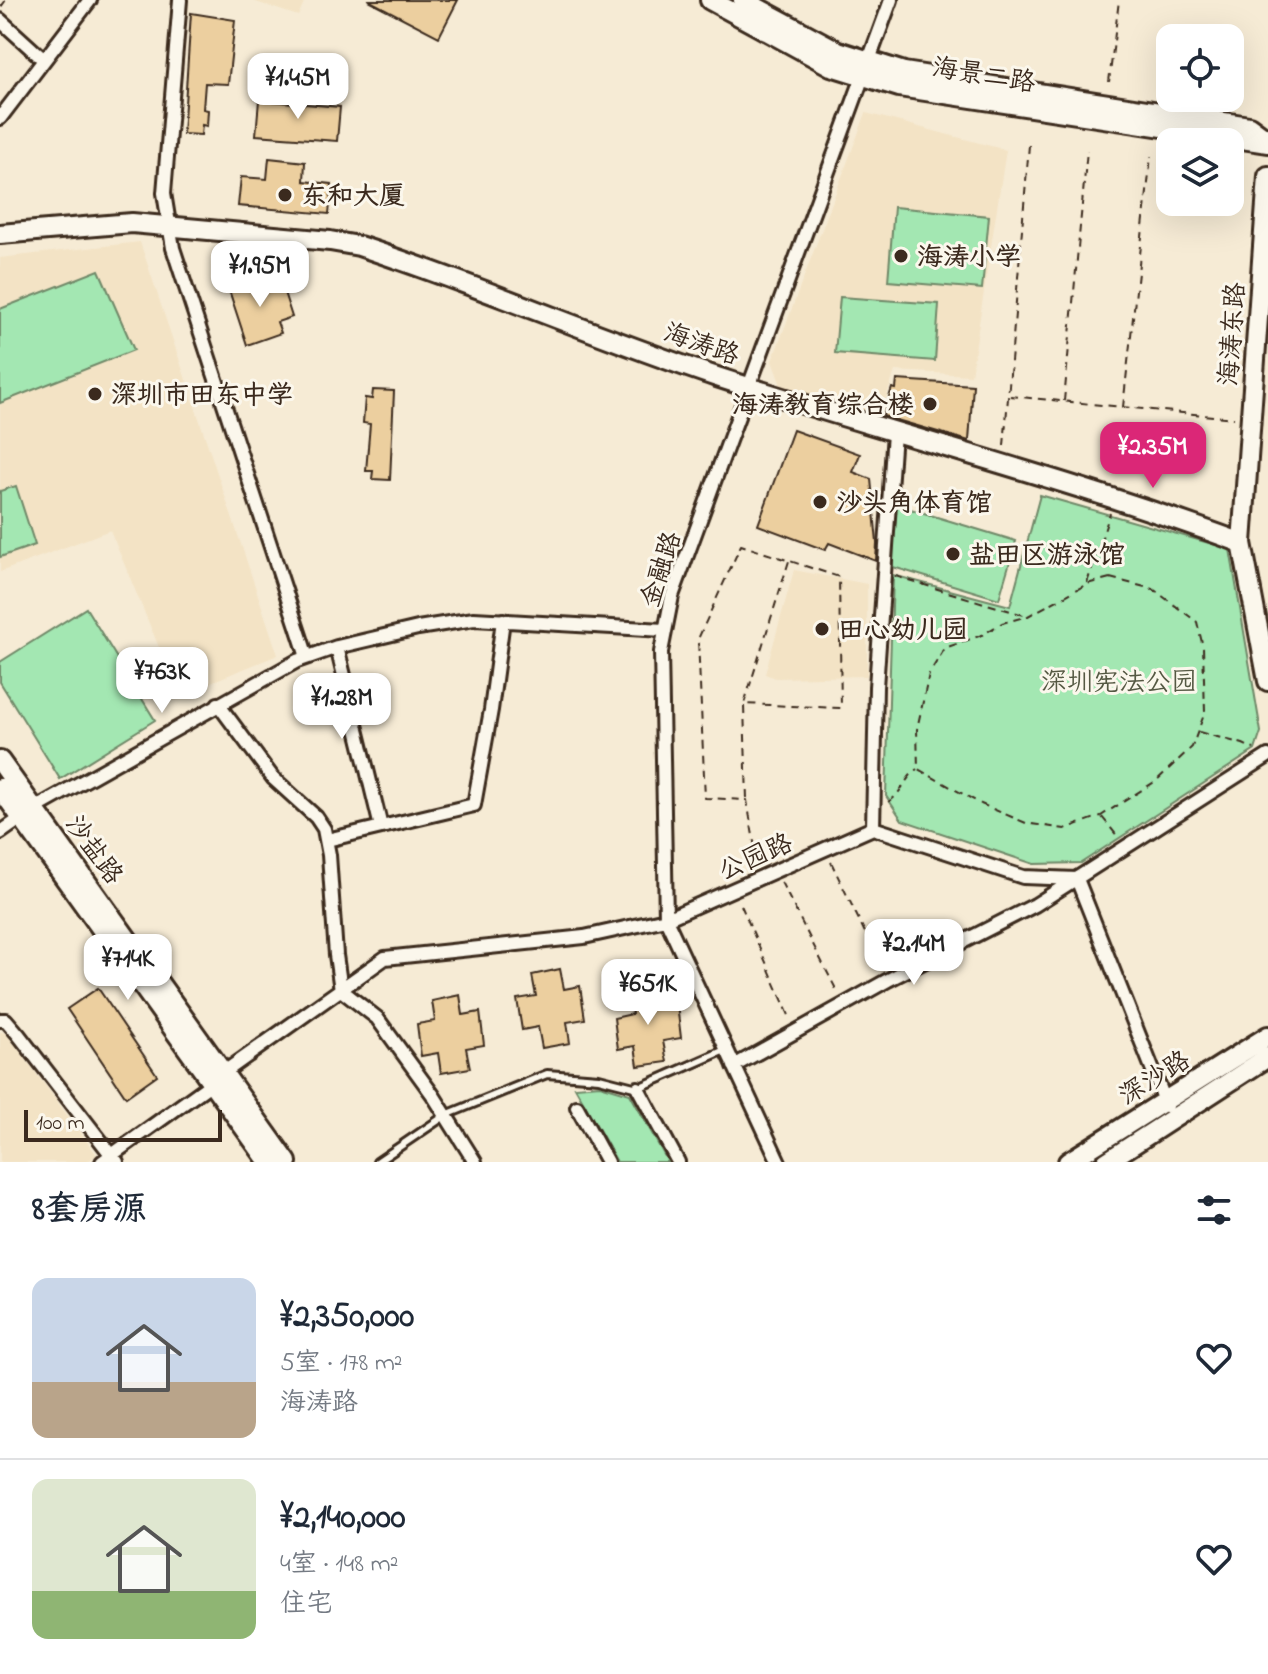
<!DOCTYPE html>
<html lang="zh">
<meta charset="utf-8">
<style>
body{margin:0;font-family:"Indie Flower","LXGW WenKai TC",sans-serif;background:#f6f6f7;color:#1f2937;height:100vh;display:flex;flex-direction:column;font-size:30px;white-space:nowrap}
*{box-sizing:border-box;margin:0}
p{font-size:26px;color:#747a83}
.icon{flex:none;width:44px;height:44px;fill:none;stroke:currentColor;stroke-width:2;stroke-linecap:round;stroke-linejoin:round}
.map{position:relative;height:1162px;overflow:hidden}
.details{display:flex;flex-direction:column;background:#fff;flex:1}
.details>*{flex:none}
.tools{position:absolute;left:1156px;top:24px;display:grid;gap:16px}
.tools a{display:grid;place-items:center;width:88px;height:88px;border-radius:16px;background:#fff;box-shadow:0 8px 32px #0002;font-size:40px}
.scale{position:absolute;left:24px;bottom:20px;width:198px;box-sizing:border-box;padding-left:8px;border:4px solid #3b2a1e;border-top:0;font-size:22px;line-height:28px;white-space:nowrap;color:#3b2a1e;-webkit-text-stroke:6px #fbf7ec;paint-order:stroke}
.price{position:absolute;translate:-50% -68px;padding:0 18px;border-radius:16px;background:#fff;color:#222;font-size:26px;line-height:52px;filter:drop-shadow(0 2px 4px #0008)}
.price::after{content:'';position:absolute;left:50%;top:48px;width:24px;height:18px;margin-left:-12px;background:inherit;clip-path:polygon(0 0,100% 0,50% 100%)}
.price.current{background:#db2777;color:#fff}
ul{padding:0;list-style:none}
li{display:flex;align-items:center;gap:24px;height:200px;padding:0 32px}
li+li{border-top:2px solid #e0e1e3}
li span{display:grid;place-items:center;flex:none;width:224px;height:160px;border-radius:16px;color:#555}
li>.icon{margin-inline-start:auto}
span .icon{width:96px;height:96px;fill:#fffc;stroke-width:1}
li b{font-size:34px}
h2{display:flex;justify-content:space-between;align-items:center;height:96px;padding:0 32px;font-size:34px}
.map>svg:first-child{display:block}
.built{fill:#f3e3c5}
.green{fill:#a3e7b2;stroke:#6f8868;stroke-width:2}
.building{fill:#eccf9f;stroke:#3b2a1e;stroke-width:2}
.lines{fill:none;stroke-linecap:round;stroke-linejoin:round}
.lane-casing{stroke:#3b2a1e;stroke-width:12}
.street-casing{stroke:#3b2a1e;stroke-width:18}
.secondary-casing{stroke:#3b2a1e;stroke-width:24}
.path{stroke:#3b2a1e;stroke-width:2;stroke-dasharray:8 6;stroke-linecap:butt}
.lane{stroke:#fbf7ec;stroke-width:6}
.street{stroke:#fbf7ec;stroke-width:12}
.secondary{stroke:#fbf7ec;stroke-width:18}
.poi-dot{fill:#3b2a1e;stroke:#fbf7ec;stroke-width:3}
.labels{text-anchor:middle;stroke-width:6;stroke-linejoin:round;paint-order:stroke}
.street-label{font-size:26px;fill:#3b2a1e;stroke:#fbf7ec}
.poi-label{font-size:26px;font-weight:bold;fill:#3b2a1e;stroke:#fbf7ec;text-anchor:start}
.park-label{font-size:26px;fill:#555943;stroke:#fbf7ec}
</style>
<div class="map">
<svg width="1268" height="1162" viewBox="0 0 1268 1162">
<rect width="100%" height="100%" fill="#f6ebd5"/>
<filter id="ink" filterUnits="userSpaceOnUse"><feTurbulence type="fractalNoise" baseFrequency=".0125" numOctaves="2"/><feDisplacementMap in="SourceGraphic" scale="16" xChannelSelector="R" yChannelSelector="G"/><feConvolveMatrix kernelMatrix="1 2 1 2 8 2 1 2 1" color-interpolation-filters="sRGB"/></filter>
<g filter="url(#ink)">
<path class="built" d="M250 0H305L298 16Z
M866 113 1006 150 971 375 895 371 879 419 782 388 772 361Z
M140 242 278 655 179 695 110 530 0 572V258Z
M794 570 867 584V676L776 678 765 674Z
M0 1032 6 1033 97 1155 86 1162H0Z"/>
<path class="green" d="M894 207 989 216 982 289 888 281Z
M99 270 134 350 0 403V309Z
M840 297 939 304 935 361 835 353Z
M16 486 35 545 0 557V491Z
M1040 495 1230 549 1261 732 1255 750 1081 863 1034 864 902 820 886 796 893 575 1010 606Z
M894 504 1016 541 999 599 893 567Z
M86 608 155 720 60 779 0 682V662Z
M600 1085 630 1094 668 1162H617L575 1087Z"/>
<path class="building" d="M368 0H458L439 37Z
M191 13 235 20 228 84 205 83 203 109 208 110 207 126 202 125 201 135 183 134Z
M259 100 340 107 337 141 256 135Z
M269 158 305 162 304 181 332 184 329 214 238 206 241 177 267 179Z
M266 277 270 287 281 283 292 317 277 322 281 333 247 345 229 290Z
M897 380 973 385 969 441 883 416 892 388 896 389Z
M373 390 394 391 390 480 372 479 373 471H366L370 424 363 423 365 398 372 399Z
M793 430 860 454 853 472 871 479 877 543 876 561 829 543 825 550 758 525Z
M560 969 564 989 580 986 585 1019 567 1022 570 1043 542 1048 538 1027 522 1030 517 999 536 996 532 975Z
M98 988 157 1075 126 1097 67 1009Z
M657 988 660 1008 677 1005 681 1038 663 1041 667 1062 638 1066 635 1046 618 1049 614 1018 632 1014 629 994Z
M460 995 463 1015 480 1012 484 1045 466 1048 470 1068 441 1073 438 1053 421 1056 417 1024 435 1021 432 1001Z"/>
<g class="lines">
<g class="lane-casing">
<path id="lane" d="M377 1162 446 1115 547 1074 599 1078 638 1088 725 1050"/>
</g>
<g class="street-casing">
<path id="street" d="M180 0 164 193 173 248 307 657
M0 20 44 60
M0 118 90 0
M337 647 381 827
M218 704 273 778 316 817 324 829 329 855 336 955 341 990 377 1018 433 1095 475 1162
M873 828 876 687 894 433
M0 833 34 809 297 661 337 647 418 628 474 619 664 630
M327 840 474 805 491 710 503 620
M0 1020H6L18 1034 117 1162
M734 1066 888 980 1035 905 1268 756
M223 1073 385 958 584 937 666 919 873 828 1023 877 1077 879 1167 1106
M638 1088 678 1162
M577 1107 607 1162
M102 1162 212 1083
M779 1162 666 919 661 652 672 596 891 0"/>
</g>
<g class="secondary-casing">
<path id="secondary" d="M710 0 831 66 899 87 1268 143
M743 0 838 51 904 72 1249 126 1268 140
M0 234 132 223 330 241 359 246C479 285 596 337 717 377 892 434 1070 479 1242 543L1268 681
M1242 543 1268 176
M0 761 287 1162
M0 788 269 1162
M1068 1162 1268 1036
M1106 1162 1268 1057"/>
</g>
<path class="path" d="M1 7 6 0
M1109 82 1119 0
M1010 396 1234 418
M1064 401 1087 150
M1123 407 1151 156
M1004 446 1029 145
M895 576 1027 616
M1110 578 1153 589 1197 622 1203 647 1205 712 1192 747 1156 781 1101 816 1065 829 1026 823 981 804 918 769 917 729 929 674 945 648 982 635 1002 623 1028 616 1087 584Z
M1087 583 1110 513
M744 706 747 799
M1199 732 1243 744 1254 749
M888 802C902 794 904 779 917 769
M1102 817 1118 837
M755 848 747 800 705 798 698 639 741 545 839 577 841 708 744 704 789 561
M831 862 882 968
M781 882 838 993
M741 905 791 1020"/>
<use href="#lane" class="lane"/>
<use href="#street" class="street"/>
<use href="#secondary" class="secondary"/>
</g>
</g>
<g class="poi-dot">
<circle cx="285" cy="195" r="8"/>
<circle cx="901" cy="256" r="8"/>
<circle cx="95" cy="394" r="8"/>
<circle cx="930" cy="404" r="8"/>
<circle cx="820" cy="502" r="8"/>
<circle cx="953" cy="554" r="8"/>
<circle cx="822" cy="629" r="8"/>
</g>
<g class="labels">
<g class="street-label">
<text transform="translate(984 74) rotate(9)" y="9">海景二路</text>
<text transform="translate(1231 334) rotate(-86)" y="9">海涛东路</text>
<text transform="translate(702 343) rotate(19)" y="9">海涛路</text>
<text transform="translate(660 569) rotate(-72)" y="9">金融路</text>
<text transform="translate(95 849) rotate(54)" y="9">沙盐路</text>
<text transform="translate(755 856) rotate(-24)" y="9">公园路</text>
<text transform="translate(1154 1077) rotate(-32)" y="9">深沙路</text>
</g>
<g class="poi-label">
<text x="301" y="204">东和大厦</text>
<text x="917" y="265">海涛小学</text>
<text x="111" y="403">深圳市田东中学</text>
<text x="914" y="413" text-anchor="end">海涛教育综合楼</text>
<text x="836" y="511">沙头角体育馆</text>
<text x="969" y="563">盐田区游泳馆</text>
<text x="838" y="638">田心幼儿园</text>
</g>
<g class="park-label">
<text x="1119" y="690">深圳宪法公园</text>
</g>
</g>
</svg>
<div class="tools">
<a><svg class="icon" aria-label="locate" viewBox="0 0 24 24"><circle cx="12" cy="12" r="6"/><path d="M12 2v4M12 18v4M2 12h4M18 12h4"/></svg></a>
<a><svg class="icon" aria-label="layers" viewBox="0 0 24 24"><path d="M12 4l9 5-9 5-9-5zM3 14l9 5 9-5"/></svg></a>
</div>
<div class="scale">100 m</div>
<b class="price" style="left:298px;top:121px">¥1.45M</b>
<b class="price" style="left:260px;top:309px">¥1.95M</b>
<b class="price current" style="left:1153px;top:490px">¥2.35M</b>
<b class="price" style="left:162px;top:715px">¥763K</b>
<b class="price" style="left:342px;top:741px">¥1.28M</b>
<b class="price" style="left:914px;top:987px">¥2.14M</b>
<b class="price" style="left:128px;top:1002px">¥714K</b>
<b class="price" style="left:648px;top:1027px">¥651K</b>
</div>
<section class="details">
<h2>8套房源<svg class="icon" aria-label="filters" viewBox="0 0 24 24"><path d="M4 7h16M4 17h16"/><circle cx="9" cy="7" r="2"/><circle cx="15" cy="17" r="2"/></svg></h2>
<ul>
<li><span style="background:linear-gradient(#c9d6e8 65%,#b9a48a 0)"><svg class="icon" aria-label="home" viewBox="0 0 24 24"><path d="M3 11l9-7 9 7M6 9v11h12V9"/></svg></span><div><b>¥2,350,000</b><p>5室 · 178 m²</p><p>海涛路</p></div><svg class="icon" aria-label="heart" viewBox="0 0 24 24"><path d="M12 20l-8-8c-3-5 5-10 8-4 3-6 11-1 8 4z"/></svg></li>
<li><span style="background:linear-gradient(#dfe7d0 70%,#8fb573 0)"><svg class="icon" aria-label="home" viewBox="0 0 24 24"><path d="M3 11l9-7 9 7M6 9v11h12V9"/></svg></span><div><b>¥2,140,000</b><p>4室 · 148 m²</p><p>住宅</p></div><svg class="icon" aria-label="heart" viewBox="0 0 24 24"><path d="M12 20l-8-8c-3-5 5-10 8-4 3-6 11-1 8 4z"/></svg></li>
</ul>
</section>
